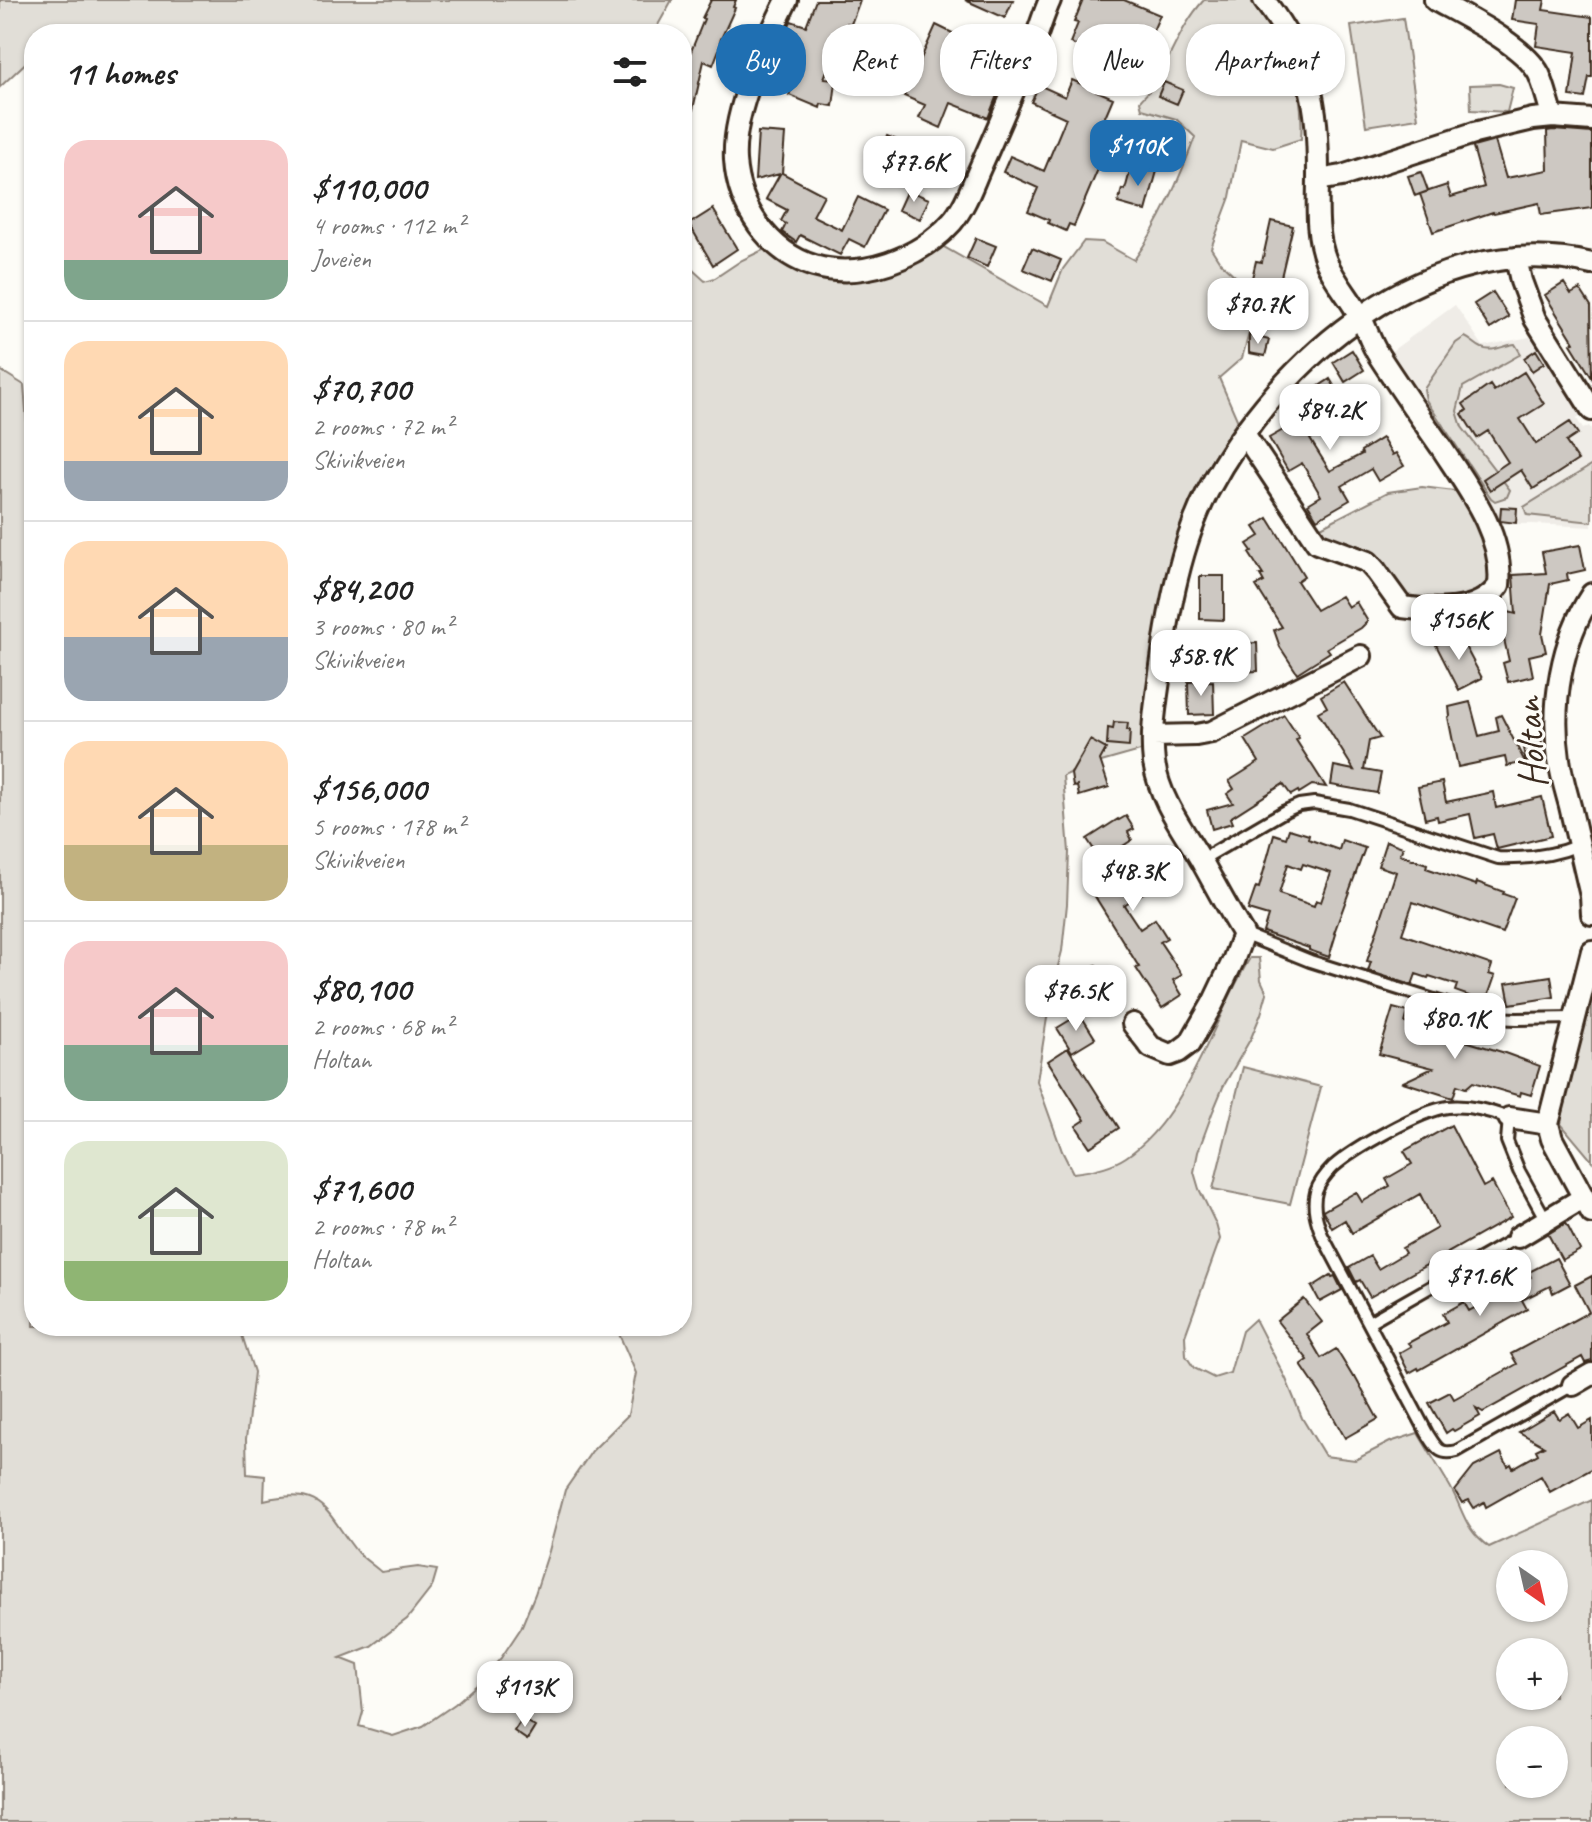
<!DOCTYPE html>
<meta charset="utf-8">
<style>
body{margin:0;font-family:Caveat,sans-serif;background:#f2f2f2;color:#222;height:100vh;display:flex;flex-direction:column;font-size:30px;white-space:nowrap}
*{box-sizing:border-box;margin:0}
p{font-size:26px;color:#767676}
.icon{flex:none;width:44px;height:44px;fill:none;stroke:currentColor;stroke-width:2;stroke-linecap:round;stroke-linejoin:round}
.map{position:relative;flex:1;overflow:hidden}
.sheet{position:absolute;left:24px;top:24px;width:668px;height:1312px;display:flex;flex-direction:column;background:#fff;border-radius:32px;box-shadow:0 2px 6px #0004}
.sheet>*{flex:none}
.banner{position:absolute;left:716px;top:24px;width:756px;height:72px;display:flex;gap:16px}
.needle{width:52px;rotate:146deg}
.tools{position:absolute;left:1496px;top:1550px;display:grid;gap:16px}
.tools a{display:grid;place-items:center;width:72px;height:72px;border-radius:50%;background:#fff;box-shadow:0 2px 6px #0004;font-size:40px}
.price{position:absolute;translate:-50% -68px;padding:0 18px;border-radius:16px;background:#fff;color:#222;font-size:26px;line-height:52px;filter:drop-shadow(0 2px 4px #0008)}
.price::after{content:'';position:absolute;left:50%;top:48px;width:24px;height:18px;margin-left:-12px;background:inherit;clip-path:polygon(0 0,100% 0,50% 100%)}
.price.on{background:#1f6fb2;color:#fff}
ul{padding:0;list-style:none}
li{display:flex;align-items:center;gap:24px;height:200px;padding:0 40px}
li+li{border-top:2px solid #e0e0e0}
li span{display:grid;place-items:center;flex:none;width:224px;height:160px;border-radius:24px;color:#555}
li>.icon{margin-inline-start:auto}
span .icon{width:96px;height:96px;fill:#fffc;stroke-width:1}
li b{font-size:34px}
h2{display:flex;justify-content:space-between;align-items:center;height:96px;padding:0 40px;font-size:34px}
.tag{padding:0 28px;border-radius:32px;background:#fff;box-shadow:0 2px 6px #0004;font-size:28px;line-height:72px}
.tag.on{background:#1f6fb2;color:#fff}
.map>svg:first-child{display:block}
.built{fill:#efece7}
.green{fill:#e1ded7;stroke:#8e847a;stroke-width:2;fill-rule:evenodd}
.building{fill:#cdc8c2;stroke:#3b2a1e;stroke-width:2;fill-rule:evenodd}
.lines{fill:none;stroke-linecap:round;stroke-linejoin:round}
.service-casing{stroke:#3b2a1e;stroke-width:16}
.minor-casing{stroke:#3b2a1e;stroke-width:26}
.service{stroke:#fdfcf7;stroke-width:10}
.minor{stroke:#fdfcf7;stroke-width:20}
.labels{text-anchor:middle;stroke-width:6;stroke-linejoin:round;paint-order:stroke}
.street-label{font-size:40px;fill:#3b2a1e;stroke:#fdfcf7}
</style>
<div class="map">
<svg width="1592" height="1822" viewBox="0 0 1592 1822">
<rect width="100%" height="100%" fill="#fdfcf7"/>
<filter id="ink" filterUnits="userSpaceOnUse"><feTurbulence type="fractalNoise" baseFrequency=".0125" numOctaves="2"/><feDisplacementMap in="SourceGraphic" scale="16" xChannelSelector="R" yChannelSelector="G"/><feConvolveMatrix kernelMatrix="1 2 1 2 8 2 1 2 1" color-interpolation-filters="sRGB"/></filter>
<g filter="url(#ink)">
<path class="built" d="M1455 305 1483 346 1530 337 1579 411 1580 416 1577 419 1583 429 1589 426 1592 430V527L1532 524H1496L1484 489 1389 353Z"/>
<path class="green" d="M0 0H672L653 34H34V55L0 87Z
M1204 0H1253C1286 46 1305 80 1301 139L1273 148 1241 140 1230 197 1211 248 1220 262 1249 289 1254 316 1242 358 1219 378 1240 426 1220 450 1191 504 1144 750 1087 766 1063 776 1069 852 1067 904 1062 951 1051 993 1037 1081 1062 1151 1073 1173C1091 1171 1111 1167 1126 1157 1187 1117 1213 1019 1250 958H1259L1261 980 1267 993 1261 1014 1251 1038 1223 1087 1213 1111 1198 1152 1194 1172 1199 1189 1216 1224 1220 1239 1185 1336 1186 1356 1194 1368 1214 1378 1230 1373 1242 1331 1255 1319 1286 1379 1302 1418 1325 1456 1355 1460 1390 1442 1418 1433C1428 1450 1438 1466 1448 1483 1463 1507 1463 1529 1489 1547L1592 1500V1822H0V370L24 385 34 514V1326H239L254 1372 246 1439 247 1474 265 1476 264 1500C325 1486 325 1512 357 1552 364 1559 373 1565 381 1572L418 1567 437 1570 432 1587 407 1619 371 1646 340 1658 358 1665 363 1712 359 1726 393 1736 423 1726 455 1704 478 1684 501 1658 521 1628 535 1594 549 1551 565 1490 592 1451 628 1415 636 1373 619 1334 613 1326H682V260L705 281 715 278 742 260 765 249 788 265 820 278 858 279 908 267 942 246 1048 306 1063 269 1084 241 1102 242 1134 260C1161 222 1179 180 1195 137L1176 119 1142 109 1140 101C1145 95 1152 89 1156 82 1172 54 1182 24 1204 0ZM1510 1564H1554V1608H1510ZM1510 1652H1554V1696H1510ZM1510 1740H1554V1784H1510Z
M1403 18 1418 118 1366 126 1351 26Z
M1499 84 1513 88 1507 112 1471 110 1470 85Z
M1465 337C1472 340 1475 345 1482 348 1491 353 1505 345 1515 344L1521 354 1463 387 1457 411 1462 427 1510 490 1507 497 1495 501 1491 498 1426 400 1424 389 1456 343Z
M1592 465V522L1527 515 1524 507Z
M1422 487 1462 492 1492 551 1495 582 1464 601 1411 600 1400 595 1313 531 1388 492Z
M1592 995V1161L1561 1124 1567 1088Z
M1243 1067 1321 1087 1290 1204 1213 1189Z"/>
<path class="building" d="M711 0H736L733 7 735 8 720 41 722 42 713 65 704 61 688 131 682 130V74L704 19 702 18Z
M816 0H860L851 24 847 23 824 78 834 79V82H836L833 106 821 104 820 108 789 95 792 88 789 86 794 74 771 65 791 21 806 26Z
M965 0H1013L1005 18Z
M1083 0H1124L1160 15 1141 58 1097 40 1093 52 1070 43 1078 23 1074 22Z
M1515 0H1545L1543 10 1592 17V77H1589L1585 98 1570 96 1576 52 1536 46 1539 24 1512 20Z
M936 25 973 43 965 58 997 73 988 92 997 95 988 118 951 103 941 128 919 118 925 105 904 96Z
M1072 80 1113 98 1104 119 1117 124 1074 226 1069 224 1066 231 1048 223 1049 220 1028 211 1038 188 1003 172 1010 156 1044 171 1066 118 1031 102 1039 85 1065 97Z
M1164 82 1183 90 1177 104 1158 96Z
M1553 130 1592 133V208L1541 215 1539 203 1494 213 1493 212 1433 232 1420 194 1447 185 1451 197 1484 187 1473 147 1495 141 1506 178 1548 170 1547 131Z
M758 132 785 134 782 173 824 195 813 216 842 230 858 197 884 210 865 247 849 239 840 255 800 235 796 242 782 232 786 224 781 221 787 210 766 199 780 174 755 180Z
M887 136 904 143 902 148 912 152 901 178 874 166Z
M1132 164 1157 171 1146 211 1118 203 1122 189 1125 190Z
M1421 172 1428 191 1415 196 1408 176Z
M907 190 929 199 920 219 898 210Z
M713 209 737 249 713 265 689 224Z
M1271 221 1293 226 1274 307 1250 302 1251 296 1248 295 1256 261 1262 262Z
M976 238 996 246 987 267 967 258Z
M1032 248 1061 260 1052 281 1023 269Z
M1564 283 1571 294 1580 289 1591 306 1592 378 1571 344 1574 342 1545 295Z
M1493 292 1509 317 1490 329 1474 304Z
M1249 335 1269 340 1265 356 1249 353Z
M1352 350 1364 370 1345 382 1333 362Z
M1536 350 1544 363 1532 371 1524 358Z
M1524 372 1544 404 1520 419 1536 444 1570 422 1578 434 1566 442 1578 460 1533 489 1521 470 1490 490 1483 479 1508 462 1488 431 1477 438 1462 414 1467 410 1463 404 1490 385 1494 391Z
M1330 379 1351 414 1310 439 1330 471 1362 454 1361 451 1382 438 1392 455 1396 453 1404 466 1378 481 1371 469 1342 486 1350 500 1317 519 1308 504 1321 496 1302 463 1288 471 1269 438 1292 425 1294 428 1318 413 1307 394Z
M1501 507 1517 508 1516 523 1500 521Z
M1268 518 1304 576 1297 581 1316 610 1341 596 1348 607 1356 602 1367 620V622L1361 628 1327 648 1330 652 1297 673 1280 647 1274 630 1282 627 1256 586 1264 582 1260 575H1263L1249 553 1252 551 1247 544 1260 536 1254 527Z
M1580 545 1585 570 1567 574 1568 580 1550 584 1542 634 1546 652 1529 656 1533 676 1508 682 1503 663 1509 661 1497 609 1516 614 1513 575 1546 573 1542 552Z
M1200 576H1224V620L1200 619Z
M1458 633 1482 678 1459 690 1436 645Z
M1257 643 1258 671 1216 673 1215 644Z
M1213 681 1214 714 1189 715 1188 682Z
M1344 682 1380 738 1369 741 1364 770 1381 773 1377 793 1331 785 1334 766 1354 770 1318 712 1327 707 1321 696Z
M1470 702 1479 736 1499 731 1496 717 1501 715 1525 762 1507 766 1505 757 1458 767 1448 717 1450 716 1449 707Z
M1284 715 1299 738 1296 740 1326 787 1312 785 1299 793 1298 791 1291 795 1283 784 1230 818 1232 823 1212 829 1207 810 1233 803 1227 794 1234 789 1229 781 1259 762 1245 739Z
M1114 722 1128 723 1127 730H1130L1129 747 1107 745 1108 728 1113 729Z
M1541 739 1545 757 1526 762 1522 744Z
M1090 740 1106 749 1100 760 1109 787 1079 796 1077 786 1073 787 1071 774Z
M1442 782 1446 802 1493 792 1496 808 1542 797 1551 836 1497 849 1493 834 1475 838 1470 814 1438 821 1437 816 1425 819 1418 787Z
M1126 816 1134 829 1128 832 1132 840 1120 848 1148 890 1124 905 1140 929 1155 919 1167 938 1160 942 1182 975 1173 980 1182 995 1162 1008 1136 968 1139 967 1091 890 1112 877 1087 839 1118 819 1119 820Z
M1289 829 1309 835 1308 839 1339 850 1342 840 1365 848 1334 933 1336 934 1329 957 1309 950V948L1263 932 1268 916 1248 910 1256 887 1259 888 1274 834 1286 838ZM1288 864 1301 869 1303 864 1331 873 1321 902 1316 900 1314 906 1279 894Z
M1386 841 1403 847 1400 855 1427 864 1426 868 1476 885 1477 882 1504 892 1503 894 1515 898 1502 933 1413 902 1402 934 1492 965 1489 974 1495 976 1487 999 1481 997 1480 1000 1455 991 1457 985 1429 976 1428 978 1416 974 1412 985 1368 971 1371 962 1367 961 1396 872 1378 866Z
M1096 965 1102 981 1115 976 1121 993 1109 998 1111 1003 1088 1012 1073 974Z
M1551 976 1554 997 1510 1004 1506 983Z
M1393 1008 1408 1012 1405 1023 1502 1052 1540 1066 1531 1095 1521 1092 1520 1096 1473 1082 1466 1088 1457 1085 1453 1098 1403 1082 1433 1068 1379 1054Z
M1080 1014 1095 1038 1072 1052 1057 1028Z
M1068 1048 1119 1128 1090 1147 1076 1126 1085 1120 1048 1061Z
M1451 1125 1483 1187 1492 1182 1511 1217 1370 1297 1360 1280 1356 1282 1349 1268 1370 1256 1378 1269 1405 1253 1402 1248 1437 1228 1420 1194 1352 1233 1345 1220 1332 1228 1323 1211 1356 1192 1362 1202 1390 1186 1386 1179 1412 1164 1404 1151Z
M1566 1223 1580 1250 1562 1260 1548 1234Z
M1556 1258 1570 1284 1553 1293 1550 1286 1522 1300 1527 1309 1419 1370 1418 1368 1409 1373 1399 1353 1411 1346 1408 1343 1447 1322 1443 1314 1464 1302 1469 1311 1531 1277 1529 1272Z
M1331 1275 1332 1277 1335 1276 1342 1290 1320 1302 1312 1287Z
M1592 1276V1361L1585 1363 1582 1357 1483 1412 1476 1408 1480 1416 1454 1431 1452 1429 1446 1433 1429 1403 1450 1392 1454 1399 1517 1364 1511 1354 1589 1312 1575 1285Z
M1304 1299 1322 1322 1307 1334 1321 1358 1336 1349 1353 1377H1355L1378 1419 1345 1438 1320 1393 1301 1365 1308 1360 1277 1321Z
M1554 1411 1559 1419 1569 1413 1578 1428 1592 1420V1469L1550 1492 1541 1476 1486 1507 1484 1502 1474 1508 1469 1500 1462 1503 1455 1491 1474 1467 1501 1453 1508 1466 1511 1464 1513 1468 1538 1454 1536 1450 1544 1446 1519 1432Z
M522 1719 535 1727 527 1740 514 1731Z"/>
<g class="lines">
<g class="service-casing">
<path id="service" d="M1201 860 1285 811 1299 805 1314 803 1349 809 1498 858C1526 859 1553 856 1579 845
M1243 934 1310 961 1491 1018 1517 1019 1574 1018
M1546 1220 1519 1171 1507 1141 1509 1118C1489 1111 1470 1105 1448 1107 1422 1110 1353 1149 1333 1167 1326 1174 1319 1183 1316 1192 1312 1207 1317 1222 1322 1235L1427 1433C1436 1447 1439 1456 1457 1451L1573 1385
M1369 1322 1518 1237"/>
</g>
<g class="minor-casing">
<path id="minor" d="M787 0C765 44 732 111 735 160 738 207 769 252 814 266 862 280 920 258 952 222 965 207 972 186 980 168 999 126 1017 83 1035 40 1040 27 1044 13 1050 0
M1435 0C1464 16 1524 45 1539 74 1545 87 1548 103 1553 117
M1318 180 1342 176 1474 133 1533 119 1553 117 1592 120
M1516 258 1521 281 1535 319 1592 410
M1245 435 1317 543 1368 562 1376 571 1402 607C1434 611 1479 615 1499 585 1504 534 1467 487 1441 447 1420 417 1399 387 1379 356 1371 344 1367 330 1361 318 1350 298 1335 282 1326 261 1315 234 1318 204 1318 176 1318 99 1311 63 1264 0
M1592 594C1561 641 1551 704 1559 759 1561 775 1566 791 1570 806 1577 836 1584 866 1591 896L1592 914
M1153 736 1196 735 1212 732 1361 656
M1592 951 1548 1124 1552 1139 1592 1213
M1133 1024 1151 1047 1170 1055 1178 1052 1190 1043 1213 1003 1233 961 1243 934C1228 910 1215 885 1201 860 1182 828 1160 800 1154 763 1150 731 1157 697 1161 666 1169 609 1181 543 1208 491 1279 357 1431 226 1592 264
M1509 1118 1548 1124
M1518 1237 1583 1198
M1573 1385 1592 1374"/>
</g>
<use href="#service" class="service"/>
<use href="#minor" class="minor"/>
</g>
</g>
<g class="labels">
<g class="street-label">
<text transform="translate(1529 743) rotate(-94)" y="14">Holtan</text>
</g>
</g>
</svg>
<div class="tools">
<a><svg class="needle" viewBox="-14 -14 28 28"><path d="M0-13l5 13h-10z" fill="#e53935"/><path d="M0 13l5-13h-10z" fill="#767676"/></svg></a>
<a>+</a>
<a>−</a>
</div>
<b class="price on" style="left:1138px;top:188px">$110K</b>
<b class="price" style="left:914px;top:204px">$77.6K</b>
<b class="price" style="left:1258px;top:346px">$70.7K</b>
<b class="price" style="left:1330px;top:452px">$84.2K</b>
<b class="price" style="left:1459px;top:662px">$156K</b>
<b class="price" style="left:1201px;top:698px">$58.9K</b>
<b class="price" style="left:1133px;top:913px">$48.3K</b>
<b class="price" style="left:1076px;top:1033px">$76.5K</b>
<b class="price" style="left:1455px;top:1061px">$80.1K</b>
<b class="price" style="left:1480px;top:1318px">$71.6K</b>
<b class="price" style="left:525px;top:1729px">$113K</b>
<div class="banner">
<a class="tag on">Buy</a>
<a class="tag">Rent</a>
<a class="tag">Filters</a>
<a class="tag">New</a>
<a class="tag">Apartment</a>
</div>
<section class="sheet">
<h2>11 homes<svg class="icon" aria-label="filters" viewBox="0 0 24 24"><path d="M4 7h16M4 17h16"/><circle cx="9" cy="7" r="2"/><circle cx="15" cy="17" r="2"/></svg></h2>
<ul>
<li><span style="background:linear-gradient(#f6c9c9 75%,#7fa58c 0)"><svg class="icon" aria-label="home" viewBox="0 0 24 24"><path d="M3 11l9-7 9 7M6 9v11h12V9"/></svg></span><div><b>$110,000</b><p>4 rooms · 112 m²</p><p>Joveien</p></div></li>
<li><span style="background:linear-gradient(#ffd9b3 75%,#9aa5b1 0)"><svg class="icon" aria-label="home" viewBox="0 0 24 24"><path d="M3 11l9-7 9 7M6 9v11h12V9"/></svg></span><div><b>$70,700</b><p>2 rooms · 72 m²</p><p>Skivikveien</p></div></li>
<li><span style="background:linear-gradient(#ffd9b3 60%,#9aa5b1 0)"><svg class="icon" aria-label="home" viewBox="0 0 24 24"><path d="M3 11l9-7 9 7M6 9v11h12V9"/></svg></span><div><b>$84,200</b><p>3 rooms · 80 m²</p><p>Skivikveien</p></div></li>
<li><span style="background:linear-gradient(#ffd9b3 65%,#c2b280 0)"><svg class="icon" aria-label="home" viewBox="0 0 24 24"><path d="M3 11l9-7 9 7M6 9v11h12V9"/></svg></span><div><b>$156,000</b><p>5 rooms · 178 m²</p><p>Skivikveien</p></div></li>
<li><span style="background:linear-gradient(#f6c9c9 65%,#7fa58c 0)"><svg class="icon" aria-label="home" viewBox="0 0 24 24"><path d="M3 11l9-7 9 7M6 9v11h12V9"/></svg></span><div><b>$80,100</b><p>2 rooms · 68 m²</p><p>Holtan</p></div></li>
<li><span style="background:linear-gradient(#dfe7d0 75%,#8fb573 0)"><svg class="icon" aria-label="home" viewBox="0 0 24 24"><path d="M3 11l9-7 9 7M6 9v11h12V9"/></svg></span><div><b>$71,600</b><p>2 rooms · 78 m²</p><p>Holtan</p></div></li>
</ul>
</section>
</div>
